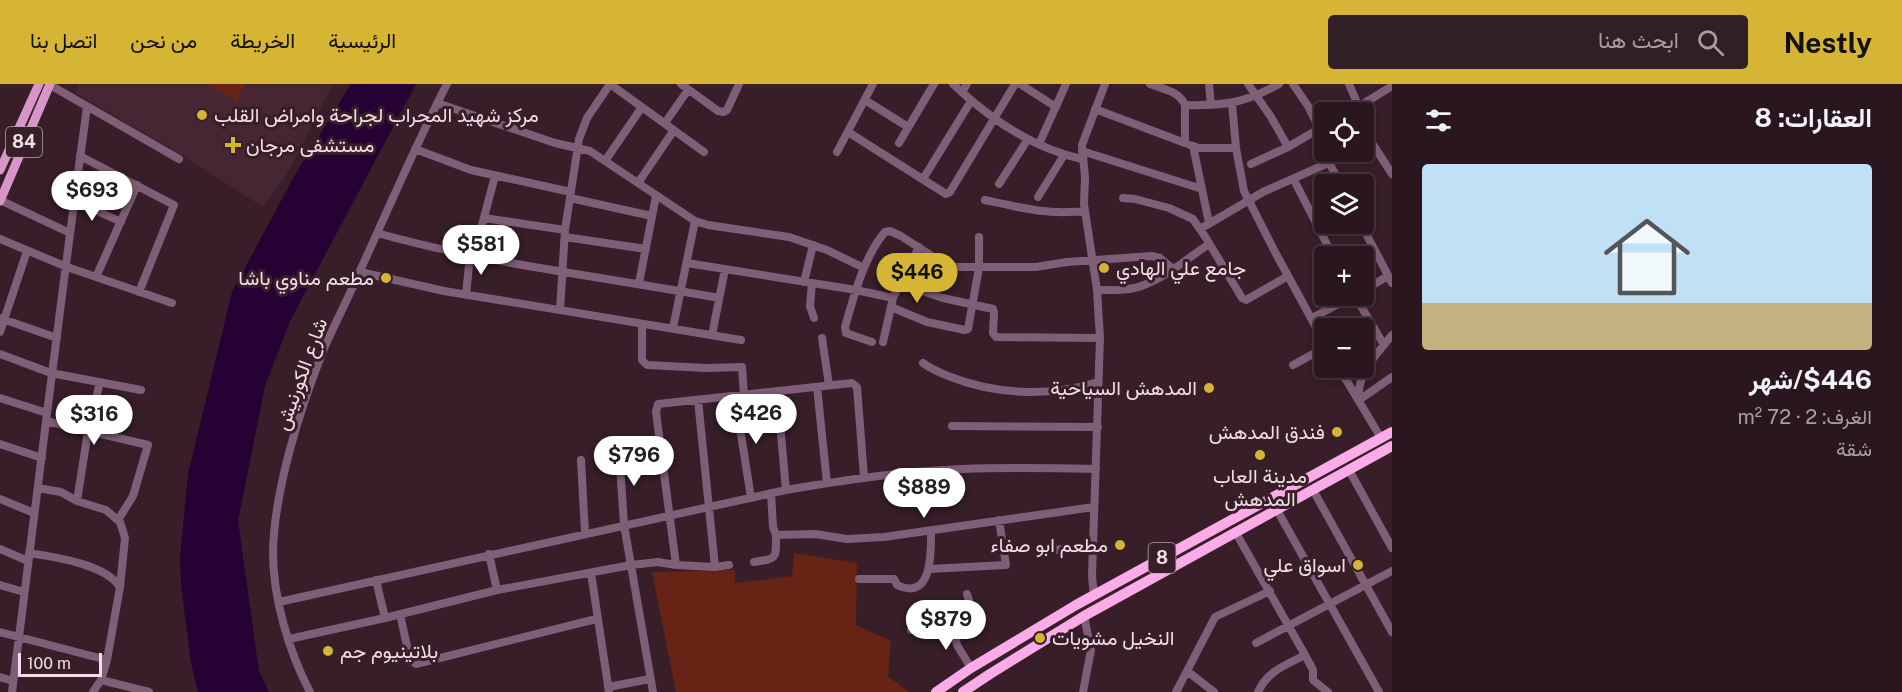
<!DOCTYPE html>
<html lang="ar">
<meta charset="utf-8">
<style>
body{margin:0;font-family:"Public Sans",Vazirmatn,sans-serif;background:#311f27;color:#f1f3f6;direction:rtl;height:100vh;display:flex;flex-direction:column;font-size:22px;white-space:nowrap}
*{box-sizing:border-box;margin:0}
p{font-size:20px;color:#a59fa4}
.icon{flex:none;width:33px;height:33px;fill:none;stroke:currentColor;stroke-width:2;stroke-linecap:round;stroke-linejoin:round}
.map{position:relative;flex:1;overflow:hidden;direction:ltr}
.sheet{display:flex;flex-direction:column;background:#29161e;width:510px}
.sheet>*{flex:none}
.tools{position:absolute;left:1314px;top:18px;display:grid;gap:12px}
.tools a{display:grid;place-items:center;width:60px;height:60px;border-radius:6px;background:#29161e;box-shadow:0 3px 9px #0003,0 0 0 2px #45353c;font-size:30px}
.scale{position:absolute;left:18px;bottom:15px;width:84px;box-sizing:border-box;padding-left:6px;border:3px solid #f1dfe5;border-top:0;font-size:16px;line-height:21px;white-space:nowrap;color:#f1dfe5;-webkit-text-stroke:4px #371e28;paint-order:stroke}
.price{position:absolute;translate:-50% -51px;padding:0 14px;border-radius:21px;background:#fff;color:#222;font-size:20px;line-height:39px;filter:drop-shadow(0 2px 3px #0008)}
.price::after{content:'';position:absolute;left:50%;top:36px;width:18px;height:14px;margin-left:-9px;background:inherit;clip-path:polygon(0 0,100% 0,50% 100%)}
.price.active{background:#d6b534;color:#111}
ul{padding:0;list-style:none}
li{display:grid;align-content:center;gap:12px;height:318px;padding:0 30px}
li span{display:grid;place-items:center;height:186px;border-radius:6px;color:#555}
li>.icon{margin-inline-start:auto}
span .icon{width:108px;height:108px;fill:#fffc;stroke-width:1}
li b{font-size:26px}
h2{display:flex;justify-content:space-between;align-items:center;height:72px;padding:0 30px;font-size:26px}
header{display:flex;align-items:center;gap:36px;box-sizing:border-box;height:84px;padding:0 30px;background:#d6b534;color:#111}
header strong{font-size:28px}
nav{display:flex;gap:33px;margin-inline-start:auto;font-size:21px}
.search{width:420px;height:54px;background:#311f27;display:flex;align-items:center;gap:15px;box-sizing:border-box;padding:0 21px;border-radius:6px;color:#a59fa4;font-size:22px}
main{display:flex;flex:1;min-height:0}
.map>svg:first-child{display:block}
.built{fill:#462633}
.green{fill:#672414}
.water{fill:#260133}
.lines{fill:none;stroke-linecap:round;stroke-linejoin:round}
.minor{stroke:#7f5f77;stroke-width:8}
.major{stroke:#d795c8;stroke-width:9}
.highway{stroke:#fbabe8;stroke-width:10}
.poi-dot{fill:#d6b534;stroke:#371e28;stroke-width:2}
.labels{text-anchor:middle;stroke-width:6;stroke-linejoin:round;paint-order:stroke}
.shield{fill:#371e28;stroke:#b9a5ac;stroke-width:1.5}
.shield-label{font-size:18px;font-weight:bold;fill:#f1dfe5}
.poi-label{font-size:20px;fill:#f1dfe5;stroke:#371e28;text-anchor:start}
.street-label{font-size:20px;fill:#f1dfe5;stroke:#371e28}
</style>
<header>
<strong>Nestly</strong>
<div class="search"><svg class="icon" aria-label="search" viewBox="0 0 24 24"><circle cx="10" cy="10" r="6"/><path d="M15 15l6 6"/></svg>ابحث هنا</div>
<nav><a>الرئيسية</a><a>الخريطة</a><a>من نحن</a><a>اتصل بنا</a></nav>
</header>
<main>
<section class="sheet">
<h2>العقارات: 8<svg class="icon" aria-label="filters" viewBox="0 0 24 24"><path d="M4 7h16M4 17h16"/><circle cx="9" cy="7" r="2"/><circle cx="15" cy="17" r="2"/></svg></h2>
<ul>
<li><span style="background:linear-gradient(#bfe0f5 75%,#c2b280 0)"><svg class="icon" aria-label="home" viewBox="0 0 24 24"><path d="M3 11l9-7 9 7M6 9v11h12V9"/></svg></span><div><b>$446/شهر</b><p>الغرف: 2 · 72 m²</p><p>شقة</p></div></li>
</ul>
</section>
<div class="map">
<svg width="1392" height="608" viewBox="0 0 1392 608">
<rect width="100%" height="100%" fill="#371e28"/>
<path class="built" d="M79 0H333L287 90 263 123 170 64 75 9Z"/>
<path class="green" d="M207 0H245L237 17Z
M794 469 857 479 856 541 891 557 888 592 909 608H676L652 488 735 486V499L792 492Z"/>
<path class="water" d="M351 0H416L290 237 265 302 238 437 259 587 269 608H198L191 579 181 501 180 473 188 390 232 208 296 89Z"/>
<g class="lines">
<path class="minor" d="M681 0 718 27 724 28 727 26 739 0
M953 0C989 34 1034 65 1082 75
M1020 0 1056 23
M1209 0 1211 21
M1248 0 1271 33 1288 63 1251 80
M1293 0 1308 22 1319 44
M1349 0 1361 28
M50 1 179 75
M962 8 967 0
M865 16 908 43
M437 19 555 59 590 67 695 137 708 141 789 153 827 166 864 184
M1232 19 1236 64 1244 107 1275 168 1324 258
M1185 21C1224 22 1245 19 1279 0
M1095 25 1185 59V21C1179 7 1163 5 1150 0
M1350 28 1392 2
M1364 36 1372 59 1392 90
M665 39 688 6
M848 48 946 110 950 108 1015 0
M899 59 934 0
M1039 60 1066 0
M1190 61 1199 64H1236
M1193 62 1209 139
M1288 63 1324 42
M415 65 471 86 571 108
M1082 67 1202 105
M837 68 873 0
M80 72 174 121 139 208
M605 77 642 23
M1329 79 1341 100
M923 95 971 17
M1294 96 1333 172
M638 99 674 46
M999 100 1028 55
M1038 113 1064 71
M570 114 652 132
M1123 114 1135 115 1169 124 1193 135 1206 154 1242 214 1246 216 1288 192
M0 116 70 149
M74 116 121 138
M985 116C1021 124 1048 131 1085 127
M484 134 565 146
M1361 140 1392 199
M1200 145 1263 108 1353 68
M377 149C487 180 606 193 719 214
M565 153 646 165
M0 155 67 183 172 219
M474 171 495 92
M687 179 856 206 893 214
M360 188 444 207 741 256
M96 193 137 101
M804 198 813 161
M639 199 656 112
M812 199 810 222 814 234
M901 200 943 214 993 225 994 229 993 249 996 253 1100 254
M1097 206C1112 206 1130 207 1144 201 1168 192 1188 174 1209 160
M1364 206 1388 192
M466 211 470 171
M1355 212 1384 261
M891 223 927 238 965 246 968 245 979 184V153
M560 226 565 146 579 55 587 34 610 0 704 68
M0 234 57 254
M1312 234 1353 212
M642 241V276L647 281 706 284 742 283 744 311
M673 244 695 137
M0 248 27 167
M712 251 725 185
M1392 251C1377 270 1356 290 1359 316L1392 293
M822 254 829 301
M872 258 846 249 845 243C854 212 864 172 885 148L890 147 901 152 941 178 956 183H1036L1067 178 1152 172 1160 174 1173 185
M883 258 893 214 919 163
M0 270 51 289 141 306
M923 279C931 285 939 288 948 292 996 311 1049 313 1098 298
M1293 281 1324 264
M1339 284 1381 354
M817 303 827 399
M777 307 786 406
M735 312 751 414
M0 314 47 329
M698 316 715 483
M46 337 148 361 133 412 118 436
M952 342 1098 343
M0 360 42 374
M619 366 624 441 653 608
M581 376 585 449
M1349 386 1392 464
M38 404 61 408 77 417 88 347 100 298
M1313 406 1392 548
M771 409 773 443 776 451 815 450 847 455 884 453 1094 423
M0 415 34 429
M77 417 106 426 120 438 125 454 120 503 107 576 101 596 93 608
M1277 426 1379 608
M1236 449 1305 571 1313 586V596L1328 608
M0 465 28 477
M1055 466 1093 461
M29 469C55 473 105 480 120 503
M489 470 497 506
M754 478C778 475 776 474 776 451
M676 481 656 328 658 320 852 299 857 303 864 393
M929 485 1006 481 999 436
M591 489 609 608
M859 495H894L897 501C933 518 931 467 931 447
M376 496 385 534
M0 501 24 508
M1094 512 1092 492 1100 254 1097 206 1084 120 1085 93 1082 61 1105 0
M279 518 786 406C845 396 904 387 963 385 1008 383 1052 384 1096 385
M400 530 410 576 416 580 596 535
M953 538 957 561 971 584
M911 546 930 535 953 538 959 535 970 520 967 510
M0 548 107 576
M289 555 385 534 497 506 631 481 658 478 676 481 715 483 729 481
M1256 559 1392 487
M1187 587 1214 608
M0 593 13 597
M101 596 149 608
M608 603 650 595
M12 608C37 413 60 218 87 23
M310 608C289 568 273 514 273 469 274 406 300 325 323 267 334 241 348 215 359 189 388 126 415 62 447 0
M1083 608 1091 566 1084 532
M1176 608 1215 533 1270 507
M1258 608C1267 587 1286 581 1305 571"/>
<path class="major" d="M0 86 39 0
M0 117 50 0"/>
<path class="highway" d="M936 608 971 584 1076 521 1392 348
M963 608 990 590 1084 532 1392 362"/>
</g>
<g class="poi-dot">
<circle cx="202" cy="31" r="6"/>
<path d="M230 52h6v6h6v6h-6v6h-6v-6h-6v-6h6z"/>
<circle cx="1104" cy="184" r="6"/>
<circle cx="386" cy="194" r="6"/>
<circle cx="1209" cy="304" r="6"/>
<circle cx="1337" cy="348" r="6"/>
<circle cx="1260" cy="371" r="6"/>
<circle cx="1120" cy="461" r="6"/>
<circle cx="1358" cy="481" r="6"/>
<circle cx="1040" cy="554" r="6"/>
<circle cx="328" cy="567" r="6"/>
</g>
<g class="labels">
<g class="shield">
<rect x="6" y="43" width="36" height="30" rx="4.5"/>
<rect x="1148.5" y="459" width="27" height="30" rx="4.5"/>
</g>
<g class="shield-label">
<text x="24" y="64">84</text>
<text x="1162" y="480">8</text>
</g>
<g class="poi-label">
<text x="214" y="38">مركز شهيد المحراب لجراحة وامراض القلب</text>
<text x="246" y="68">مستشفى مرجان</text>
<text x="1116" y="191">جامع علي الهادي</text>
<text x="374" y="201" text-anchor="end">مطعم مناوي باشا</text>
<text x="1197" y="311" text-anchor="end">المدهش السياحية</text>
<text x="1325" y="355" text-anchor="end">فندق المدهش</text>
<text x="1260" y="399" text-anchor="middle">مدينة العاب<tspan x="1260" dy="23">المدهش</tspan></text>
<text x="1108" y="468" text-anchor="end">مطعم ابو صفاء</text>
<text x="1346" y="488" text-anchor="end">اسواق علي</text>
<text x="1052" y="561">النخيل مشويات</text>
<text x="340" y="574">بلاتينيوم جم</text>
</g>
<g class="street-label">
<text transform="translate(301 290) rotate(-70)" y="7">شارع الكورنيش</text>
</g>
</g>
</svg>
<div class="tools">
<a><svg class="icon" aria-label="locate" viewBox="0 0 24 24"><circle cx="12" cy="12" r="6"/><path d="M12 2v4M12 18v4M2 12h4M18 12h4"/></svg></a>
<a><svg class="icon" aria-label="layers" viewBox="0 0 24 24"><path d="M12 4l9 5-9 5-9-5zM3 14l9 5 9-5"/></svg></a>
<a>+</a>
<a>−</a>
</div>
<div class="scale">100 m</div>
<b class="price" style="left:92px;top:138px">$693</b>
<b class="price" style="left:481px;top:192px">$581</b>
<b class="price active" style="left:917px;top:220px">$446</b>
<b class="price" style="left:756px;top:361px">$426</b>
<b class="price" style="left:94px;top:362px">$316</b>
<b class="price" style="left:634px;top:403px">$796</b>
<b class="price" style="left:924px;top:435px">$889</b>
<b class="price" style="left:946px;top:567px">$879</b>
</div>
</main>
